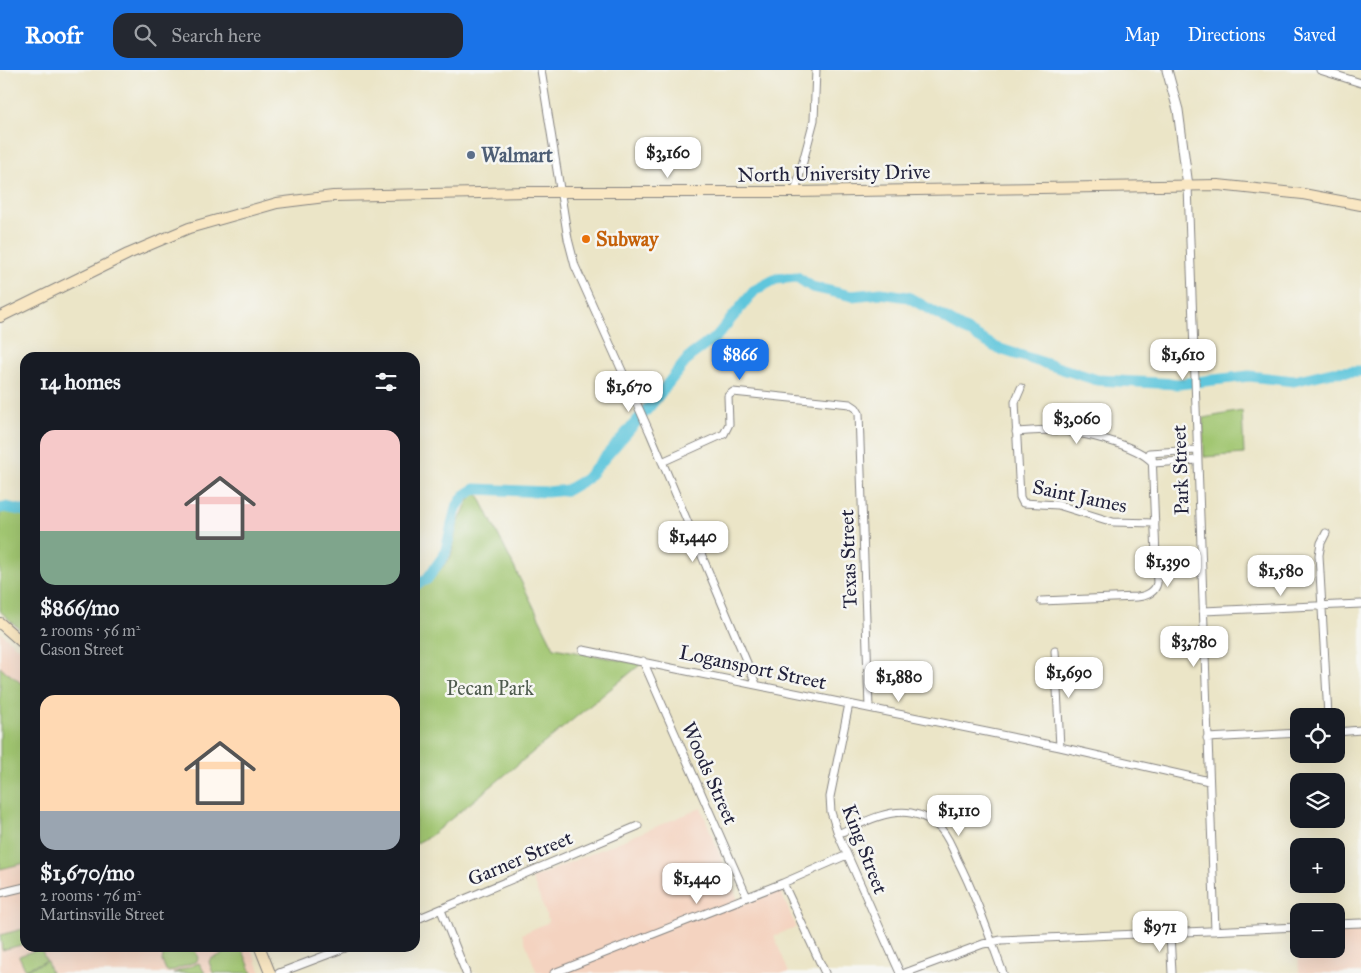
<!DOCTYPE html>
<meta charset="utf-8">
<style>
body{margin:0;font-family:"IM FELL Great Primer",serif;background:#242831;color:#f1f3f6;height:100vh;display:flex;flex-direction:column;font-size:19px;white-space:nowrap}
*{box-sizing:border-box;margin:0}
p{font-size:16px;color:#9ea1a6}
.icon{flex:none;width:28px;height:28px;fill:none;stroke:currentColor;stroke-width:2;stroke-linecap:round;stroke-linejoin:round}
.map{position:relative;flex:1;overflow:hidden}
.panel{position:absolute;left:20px;top:282px;width:400px;height:600px;display:flex;flex-direction:column;background:#171b24;border-radius:15px;box-shadow:0 5px 20px #0002}
.panel>*{flex:none}
.fabs{position:absolute;left:1290px;top:638px;display:grid;gap:10px}
.fabs a{display:grid;place-items:center;width:55px;height:55px;border-radius:10px;background:#171b24;box-shadow:0 5px 20px #0002;font-size:25px}
.price{position:absolute;translate:-50% -42px;padding:0 11px;border-radius:10px;background:#fff;color:#222;font-size:16px;line-height:32px;filter:drop-shadow(0 1px 2px #0008)}
.price::after{content:'';position:absolute;left:50%;top:30px;width:15px;height:11px;margin-left:-8px;background:inherit;clip-path:polygon(0 0,100% 0,50% 100%)}
.price.on{background:#1a73e8;color:#fff}
ul{padding:0;list-style:none}
li{display:grid;align-content:center;gap:10px;height:265px;padding:0 20px}
li span{display:grid;place-items:center;height:155px;border-radius:15px;color:#555}
li>.icon{margin-inline-start:auto}
span .icon{width:90px;height:90px;fill:#fffc;stroke-width:1}
li b{font-size:21px}
h2{display:flex;justify-content:space-between;align-items:center;height:60px;padding:0 20px;font-size:21px}
header{display:flex;align-items:center;gap:30px;box-sizing:border-box;height:70px;padding:0 25px;background:#1a73e8;color:#fff}
header strong{font-size:24px}
nav{display:flex;gap:28px;margin-inline-start:auto;font-size:18px}
.search{width:350px;height:45px;background:#242831;display:flex;align-items:center;gap:12px;box-sizing:border-box;padding:0 18px;border-radius:15px;color:#9ea1a6;font-size:19px}
.map>svg:first-child{display:block}
.built{fill:#f4d3c0}
.green{fill:#a1c671;stroke:#627456}
.lines{fill:none;stroke-linecap:round;stroke-linejoin:round}
.river{stroke:#5fc6dc;stroke-width:11}
.minor-casing{stroke:#868481;stroke-width:9}
.tertiary-casing{stroke:#868481;stroke-width:11}
.secondary-casing{stroke:#868481;stroke-width:12}
.minor{stroke:#fff;stroke-width:7}
.tertiary{stroke:#fff;stroke-width:9}
.secondary{stroke:#f9e7c3;stroke-width:10}
.service-dot{fill:#5c6f8a;stroke:#f6f6f2;stroke-width:2}
.food-dot{fill:#e8710a;stroke:#f6f6f2;stroke-width:2}
.labels{text-anchor:middle;stroke-width:5;stroke-linejoin:round;paint-order:stroke}
.service-label{font-size:20px;font-weight:bold;fill:#4e5e75;stroke:#f6f6f2;text-anchor:start}
.street-label{font-size:20px;fill:#22223b;stroke:#f6f6f2}
.food-label{font-size:20px;font-weight:bold;fill:#c56008;stroke:#f6f6f2;text-anchor:start}
.park-label{font-size:20px;fill:#4e5b4e;stroke:#f6f6f2}
</style>
<header>
<strong>Roofr</strong>
<div class="search"><svg class="icon" aria-label="search" viewBox="0 0 24 24"><circle cx="10" cy="10" r="6"/><path d="M15 15l6 6"/></svg>Search here</div>
<nav><a>Map</a><a>Directions</a><a>Saved</a></nav>
</header>
<div class="map">
<svg width="1361" height="903" viewBox="0 0 1361 903">
<rect width="100%" height="100%" fill="#f6f6f2"/>
<filter id="ink" filterUnits="userSpaceOnUse"><feTurbulence type="fractalNoise" baseFrequency=".02" numOctaves="2"/><feDisplacementMap in="SourceGraphic" scale="10" xChannelSelector="R" yChannelSelector="G"/><feConvolveMatrix kernelMatrix="1 2 1 2 8 2 1 2 1" color-interpolation-filters="sRGB"/></filter>
<filter id="wash" filterUnits="userSpaceOnUse"><feTurbulence type="fractalNoise" baseFrequency=".0096" numOctaves="4" result="noise"/><feDisplacementMap in="SourceGraphic" scale="20" xChannelSelector="R" yChannelSelector="G"/><feGaussianBlur stdDeviation="1.12" result="paint"/><feColorMatrix in="noise" values="0 0 0 0 0 0 0 0 0 0 0 0 0 0 0 0 0 1.4 0 .05"/><feComposite in="paint" operator="in"/></filter>
<g filter="url(#wash)">
<rect width="100%" height="100%" fill="#ebe5c7"/>
<path class="built" d="M0 562 25 584V878H251L261 903H0Z
M701 738 740 835 780 820 796 857 774 866 789 903H537L522 864 549 852 532 808Z
M1361 860V903H1299L1297 864H1299V879H1336V862Z"/>
<path class="green" d="M1242 341 1244 384 1204 387 1203 348Z
M477 422 554 578 641 594 430 766 415 774V521L432 510 451 486 457 456 468 431Z
M10 441 25 445V564L0 541V443Z
M0 597 25 616V793L0 799Z
M23 859 25 874 2 880 0 865Z
M41 878 46 891 25 899 19 886Z
M157 878H194L198 888 197 891 169 902 166 900 162 891 163 886Z
M239 878H242L252 903H213L209 892 210 889Z
M47 891 51 903H26L25 900Z
M199 893 205 903H173Z"/>
<g class="lines">
<path class="river" d="M0 438 5 437 25 441
M415 515 427 509 445 484 456 438 464 426 475 419 547 422 567 420 586 409 650 336 690 286 716 267 755 220 776 209 797 207 812 217 852 226 881 223 908 227 997 278 1097 310 1178 314 1249 306 1294 311 1332 302 1361 301"/>
</g>
</g>
<g filter="url(#ink)">
<g class="lines">
<g class="minor-casing">
<path id="minor" d="M541 0 568 169 575 196 650 363 756 614
M1320 0 1361 13
M1188 116 1215 861
M795 122 814 50 816 0
M1021 318 1015 332 1020 427 1023 433 1058 435 1113 452 1155 453
M1016 362C1029 361 1042 360 1055 360 1080 362 1137 374 1153 393L1197 390
M1149 383 1196 380
M662 392 724 364 729 354 728 326 733 322 850 334 856 338 859 343 869 638
M1326 463 1321 473 1319 485 1328 646
M1041 531 1137 527C1146 526 1155 523 1157 513L1152 383
M1203 541 1361 534
M583 580 1060 677 1209 711
M1055 581 1060 677
M643 591 747 827
M849 634 830 727 831 742 838 764 900 903
M1336 662 1361 660
M1207 668 1299 663
M838 764C860 754 886 739 911 743 922 745 933 751 941 759 948 767 953 779 957 789 976 826 989 865 1003 903
M783 813 825 903
M0 823 25 817
M441 840 466 903
M415 850 638 756
M1336 854 1361 853
M1170 863 1172 903
M279 903 345 878
M554 903 783 813 847 785
M905 903 983 874 1001 870 1299 857"/>
</g>
<g class="tertiary-casing">
<path id="tertiary" d="M1167 0 1178 40 1188 116"/>
</g>
<g class="secondary-casing">
<path id="secondary" d="M0 247 128 184 189 158 277 133 333 126 529 122H795L1218 115 1303 124 1361 135
M0 553 25 575
M260 878 270 903"/>
</g>
<use href="#minor" class="minor"/>
<use href="#tertiary" class="tertiary"/>
<use href="#secondary" class="secondary"/>
</g>
</g>
<circle class="service-dot" cx="471" cy="85" r="5"/>
<circle class="food-dot" cx="586" cy="169" r="5"/>
<g class="labels">
<g class="service-label">
<text x="481" y="92">Walmart</text>
</g>
<g class="street-label">
<text transform="translate(834 103) rotate(-1)" y="7">North University Drive</text>
<text transform="translate(1180 400) rotate(-92)" y="7">Park Street</text>
<text transform="translate(1080 426) rotate(12)" y="7">Saint James</text>
<text transform="translate(848 489) rotate(-92)" y="7">Texas Street</text>
<text transform="translate(753 597) rotate(12)" y="7">Logansport Street</text>
<text transform="translate(710 703) rotate(66)" y="7">Woods Street</text>
<text transform="translate(865 779) rotate(69)" y="7">King Street</text>
<text transform="translate(520 788) rotate(-23)" y="7">Garner Street</text>
</g>
<g class="food-label">
<text x="596" y="176">Subway</text>
</g>
<g class="park-label">
<text x="490" y="625">Pecan Park</text>
</g>
</g>
</svg>
<div class="fabs">
<a><svg class="icon" aria-label="locate" viewBox="0 0 24 24"><circle cx="12" cy="12" r="6"/><path d="M12 2v4M12 18v4M2 12h4M18 12h4"/></svg></a>
<a><svg class="icon" aria-label="layers" viewBox="0 0 24 24"><path d="M12 4l9 5-9 5-9-5zM3 14l9 5 9-5"/></svg></a>
<a>+</a>
<a>−</a>
</div>
<b class="price" style="left:668px;top:109px">$3,160</b>
<b class="price on" style="left:740px;top:311px">$866</b>
<b class="price" style="left:1183px;top:311px">$1,610</b>
<b class="price" style="left:629px;top:343px">$1,670</b>
<b class="price" style="left:1077px;top:375px">$3,060</b>
<b class="price" style="left:693px;top:493px">$1,440</b>
<b class="price" style="left:1168px;top:518px">$1,390</b>
<b class="price" style="left:1281px;top:527px">$1,580</b>
<b class="price" style="left:1194px;top:598px">$3,780</b>
<b class="price" style="left:1069px;top:629px">$1,690</b>
<b class="price" style="left:899px;top:633px">$1,880</b>
<b class="price" style="left:959px;top:767px">$1,110</b>
<b class="price" style="left:697px;top:835px">$1,440</b>
<b class="price" style="left:1160px;top:883px">$971</b>
<section class="panel">
<h2>14 homes<svg class="icon" aria-label="filters" viewBox="0 0 24 24"><path d="M4 7h16M4 17h16"/><circle cx="9" cy="7" r="2"/><circle cx="15" cy="17" r="2"/></svg></h2>
<ul>
<li><span style="background:linear-gradient(#f6c9c9 65%,#7fa58c 0)"><svg class="icon" aria-label="home" viewBox="0 0 24 24"><path d="M3 11l9-7 9 7M6 9v11h12V9"/></svg></span><div><b>$866/mo</b><p>2 rooms · 56 m²</p><p>Cason Street</p></div></li>
<li><span style="background:linear-gradient(#ffd9b3 75%,#9aa5b1 0)"><svg class="icon" aria-label="home" viewBox="0 0 24 24"><path d="M3 11l9-7 9 7M6 9v11h12V9"/></svg></span><div><b>$1,670/mo</b><p>2 rooms · 76 m²</p><p>Martinsville Street</p></div></li>
</ul>
</section>
</div>
